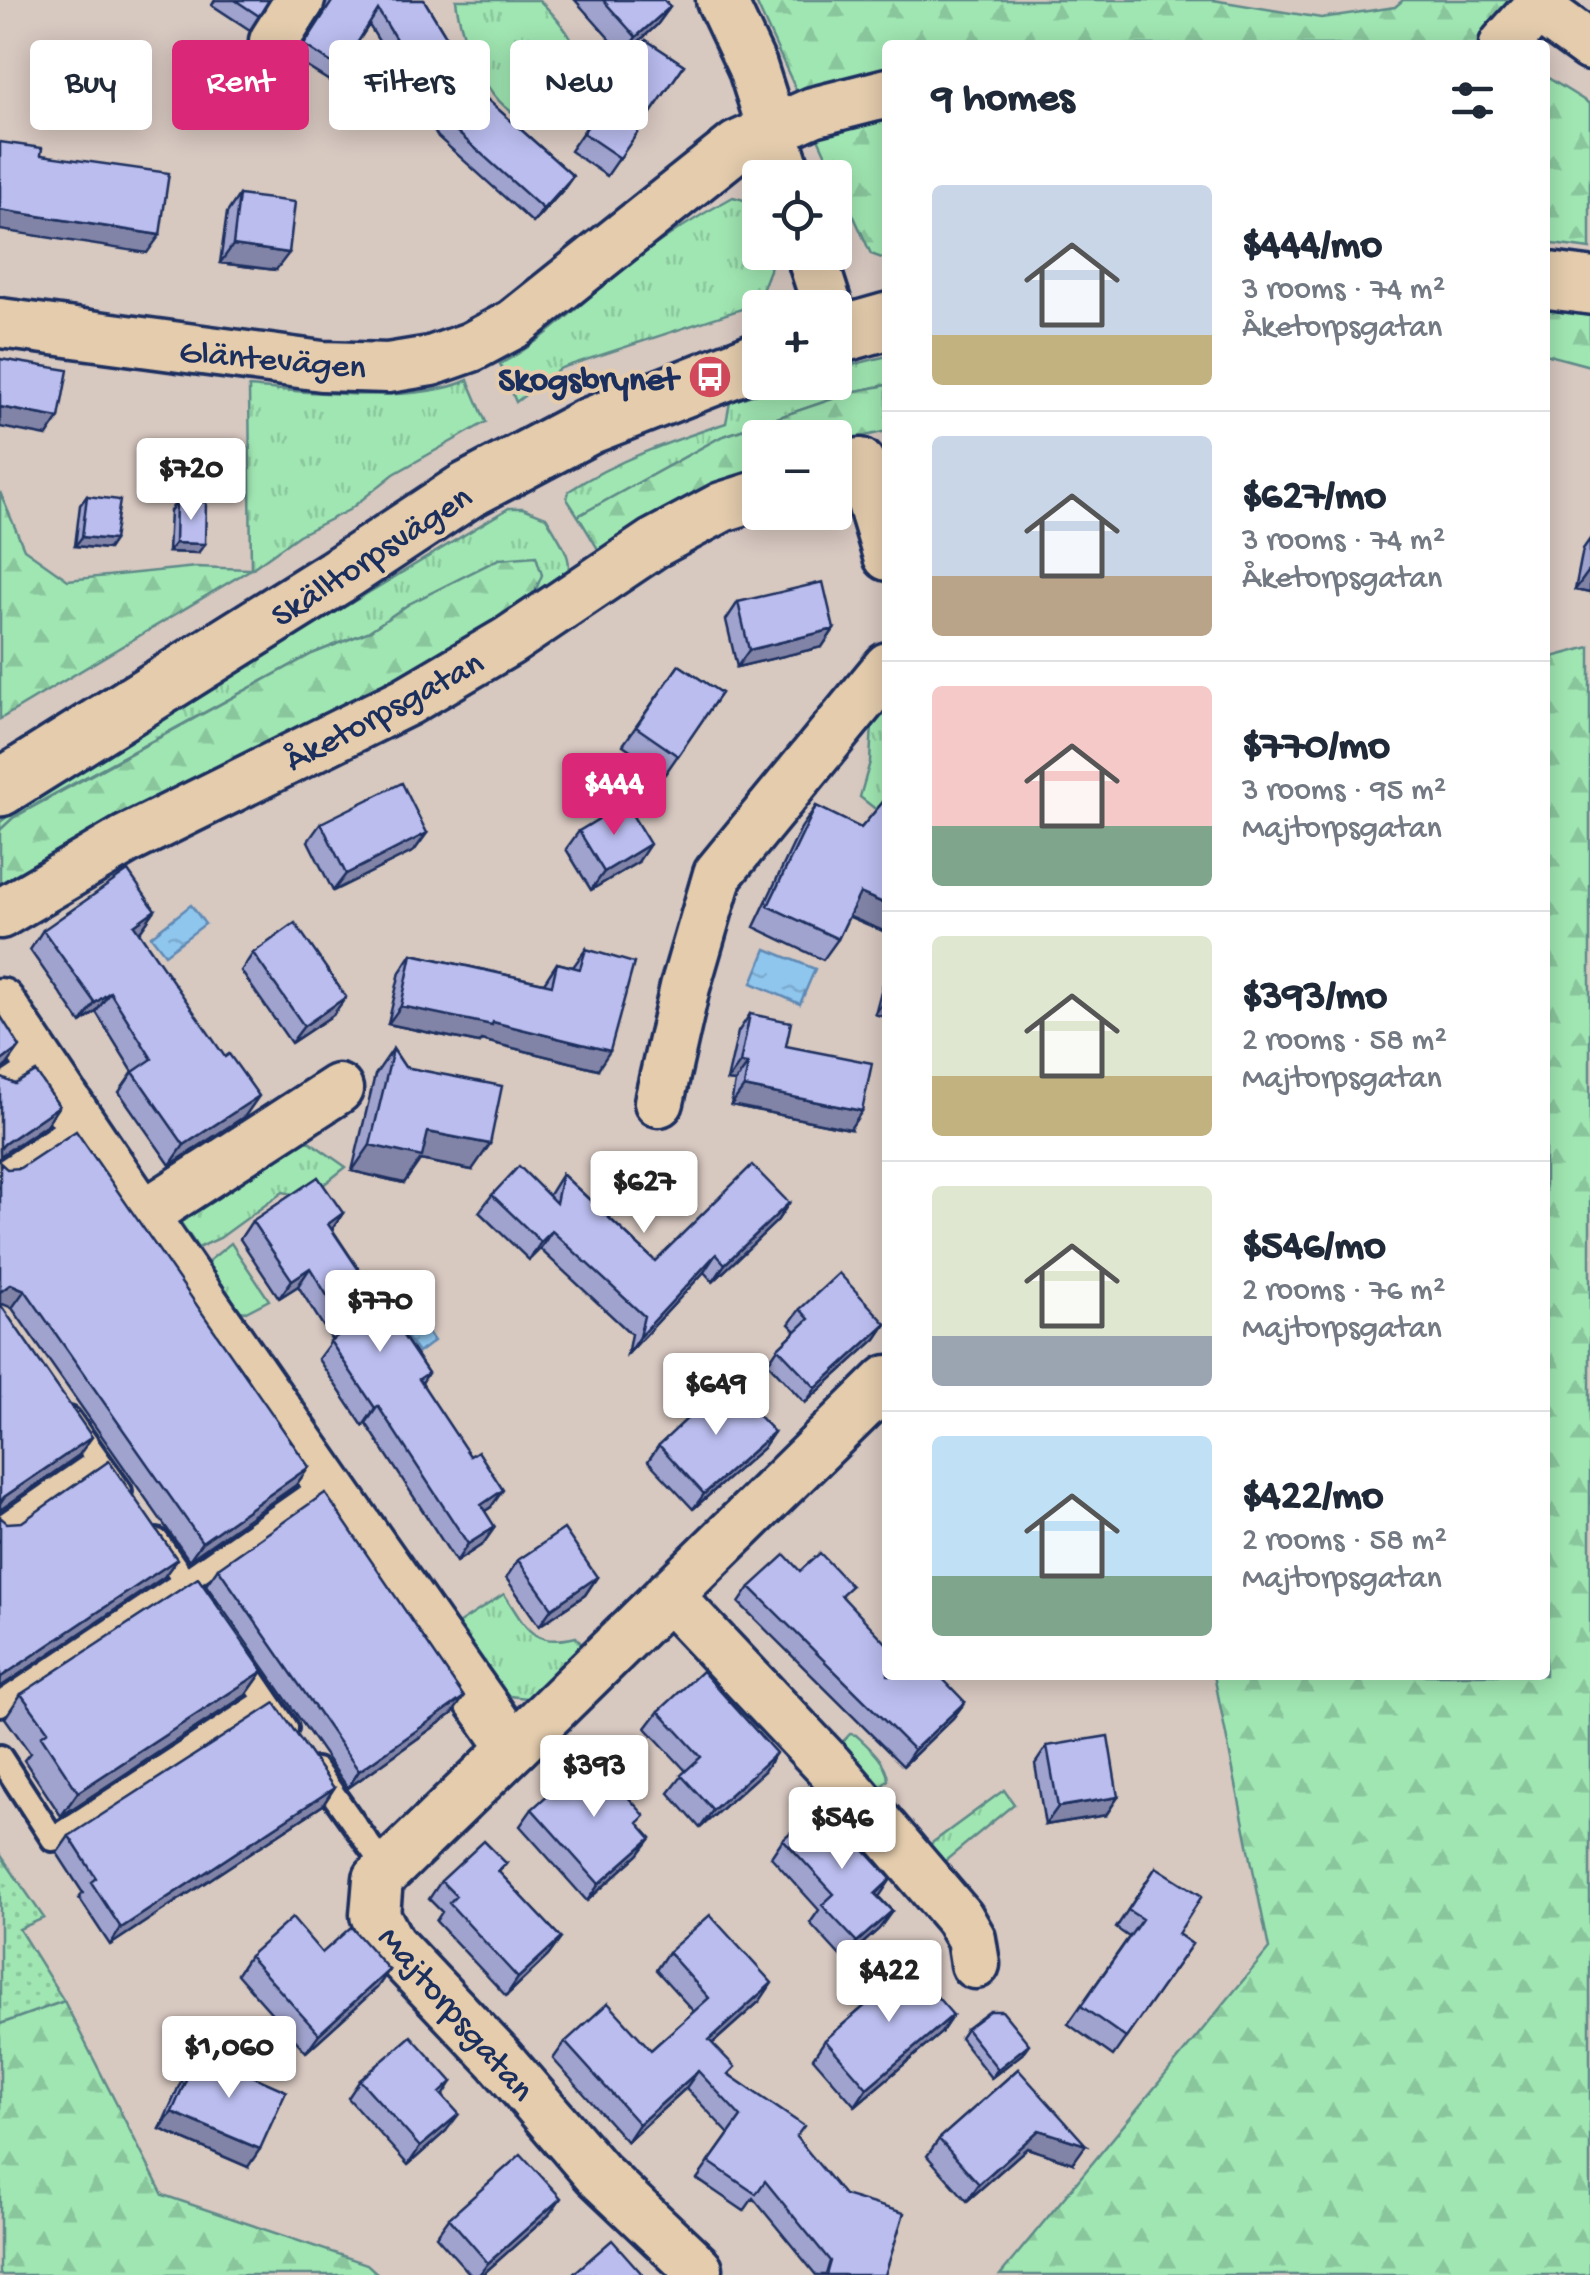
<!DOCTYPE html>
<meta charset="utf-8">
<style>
body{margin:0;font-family:"Gochi Hand",sans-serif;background:#f6f6f7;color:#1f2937;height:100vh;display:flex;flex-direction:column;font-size:38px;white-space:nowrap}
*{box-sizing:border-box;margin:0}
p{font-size:32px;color:#747a83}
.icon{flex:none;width:55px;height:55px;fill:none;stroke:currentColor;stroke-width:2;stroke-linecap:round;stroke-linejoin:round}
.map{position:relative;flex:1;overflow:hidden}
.sheet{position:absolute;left:882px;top:40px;width:668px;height:1640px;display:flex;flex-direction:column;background:#fff;border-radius:10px;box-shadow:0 5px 25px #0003}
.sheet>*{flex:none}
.hud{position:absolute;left:30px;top:40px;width:702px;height:90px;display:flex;gap:20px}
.buttons{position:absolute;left:742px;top:160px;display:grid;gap:20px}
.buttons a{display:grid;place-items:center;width:110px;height:110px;border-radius:10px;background:#fff;box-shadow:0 5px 25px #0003;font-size:50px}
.price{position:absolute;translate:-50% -85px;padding:0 22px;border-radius:10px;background:#fff;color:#222;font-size:32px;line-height:65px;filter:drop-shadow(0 2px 5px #0008)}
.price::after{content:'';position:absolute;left:50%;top:60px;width:30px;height:22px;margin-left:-15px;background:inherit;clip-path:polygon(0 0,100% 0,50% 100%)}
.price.selected{background:#db2777;color:#fff}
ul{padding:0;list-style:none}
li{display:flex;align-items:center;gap:30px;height:250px;padding:0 50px}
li+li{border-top:2px solid #e0e1e3}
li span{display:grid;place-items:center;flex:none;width:280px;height:200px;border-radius:10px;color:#555}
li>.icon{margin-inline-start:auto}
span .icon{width:120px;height:120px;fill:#fffc;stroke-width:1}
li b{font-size:42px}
h2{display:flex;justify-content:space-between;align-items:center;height:120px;padding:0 50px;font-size:42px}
.tag{padding:0 35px;border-radius:10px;background:#fff;box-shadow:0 5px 25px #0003;font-size:35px;line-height:90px}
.tag.selected{background:#db2777;color:#fff}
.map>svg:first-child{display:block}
.grass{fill:url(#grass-tufts);stroke:#5e8a88;stroke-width:2.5}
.forest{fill:url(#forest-firs);stroke:#5e8a88;stroke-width:2.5}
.park{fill:url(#park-dots);stroke:#5e8a88;stroke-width:2.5}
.water{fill:url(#water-ripples);stroke:#618ab4;stroke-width:2.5}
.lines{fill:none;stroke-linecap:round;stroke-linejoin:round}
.service-casing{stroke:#1b2f5e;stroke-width:30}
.minor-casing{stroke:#1b2f5e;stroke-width:55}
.tertiary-casing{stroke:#1b2f5e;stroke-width:62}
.service{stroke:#e4ccad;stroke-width:22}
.minor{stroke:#e4ccad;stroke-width:48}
.tertiary{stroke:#e4ccad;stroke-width:55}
.wall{fill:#a0a3cd;stroke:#1b2f5e;stroke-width:2.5}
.shaded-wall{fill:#8284a7;stroke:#1b2f5e;stroke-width:2.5}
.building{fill:#babdee;stroke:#1b2f5e;stroke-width:2.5}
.labels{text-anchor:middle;stroke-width:8;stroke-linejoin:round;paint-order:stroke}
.street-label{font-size:35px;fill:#1b2f5e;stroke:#e4ccad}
.poi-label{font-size:35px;font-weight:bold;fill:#1b2f5e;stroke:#e4ccad;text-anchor:end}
</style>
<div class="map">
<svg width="1590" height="2275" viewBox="0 0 1590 2275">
<defs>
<pattern id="grass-tufts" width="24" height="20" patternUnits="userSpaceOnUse" patternTransform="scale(2.5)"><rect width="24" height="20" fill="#a0e6b2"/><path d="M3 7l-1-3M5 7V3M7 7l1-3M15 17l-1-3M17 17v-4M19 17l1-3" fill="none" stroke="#89c69c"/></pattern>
<pattern id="forest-firs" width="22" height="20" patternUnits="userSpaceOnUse" patternTransform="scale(2.5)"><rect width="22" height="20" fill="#a0e6b2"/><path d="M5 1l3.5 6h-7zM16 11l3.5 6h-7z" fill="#89c69c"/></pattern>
<pattern id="park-dots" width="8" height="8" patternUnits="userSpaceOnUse" patternTransform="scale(2.5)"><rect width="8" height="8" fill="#a0e6b2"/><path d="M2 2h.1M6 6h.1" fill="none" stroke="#89c69c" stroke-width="1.8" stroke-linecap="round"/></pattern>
<pattern id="water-ripples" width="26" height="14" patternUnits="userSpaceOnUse" patternTransform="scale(2.5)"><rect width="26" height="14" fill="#8fc6ee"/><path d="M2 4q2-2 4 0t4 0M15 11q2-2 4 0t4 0" fill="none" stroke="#7baace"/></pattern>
</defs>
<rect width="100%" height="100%" fill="#d7c8c0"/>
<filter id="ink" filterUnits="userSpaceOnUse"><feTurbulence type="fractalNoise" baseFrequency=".01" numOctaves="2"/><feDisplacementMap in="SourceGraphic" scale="20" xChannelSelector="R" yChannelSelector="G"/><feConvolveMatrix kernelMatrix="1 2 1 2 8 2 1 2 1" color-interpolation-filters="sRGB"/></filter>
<g filter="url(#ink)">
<path class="grass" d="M456 0H539C567 27 602 71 567 106 559 115 544 120 531 119 488 114 460 36 456 0Z
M733 197 759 204 760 252 772 253 770 270 763 288 745 308 561 368 516 402 500 364C538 344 567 317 599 289 640 253 685 223 733 197Z
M887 356V385L856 391 721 437 578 516 567 499 569 491C616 460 672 441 726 423L730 402 791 383 835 382V369Z
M468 380 486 422 394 474 349 510 299 535 251 569 249 387C305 392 418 404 468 380Z
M509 508H523L546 517C579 571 579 571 528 608L499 559 409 604 368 632 312 654 45 799 13 818 0 830V822L54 782Z
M887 691V800L878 811 860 797 870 762 872 723Z
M299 1134 346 1167 308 1197 283 1192 220 1238 198 1248 177 1217Z
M231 1243 269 1300 246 1312 240 1311 208 1268 210 1260Z
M504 1594C526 1627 531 1648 576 1637L586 1650 535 1699 501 1695 453 1627Z
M850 1734 856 1735C869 1747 887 1762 888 1780L876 1792 836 1749Z
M1004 1790 1014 1804 939 1866 925 1848Z"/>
<path class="forest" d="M755 0H1213L1321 18 1395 7 1403 0H1525L1501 45H888L887 260 871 254Z
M1545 76 1590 104V249L1545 243Z
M1545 307 1590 313V366L1545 354Z
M887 385V431L835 443V438H760V471L601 554 578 516 721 437 856 391Z
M0 492 24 549 68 580 196 567 251 569 0 719Z
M536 556 542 575 528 608 389 692 0 893V830L13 818 312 654 368 632 409 604 499 559Z
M1590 647V2275H1000L1269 1949 1214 1675H1545V659Z
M64 2001 163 2195 367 2264 379 2275H0V2024Z"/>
<path class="park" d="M0 1854 44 1918 19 1929 64 2001 0 2024Z"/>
<path class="water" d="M191 905 205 924 165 954 151 936Z
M766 949 815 969 800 1004 752 983Z
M408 1304 434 1341 418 1353 391 1315Z"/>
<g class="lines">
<g class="service-casing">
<path id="service" d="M0 1088 39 1062
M0 1174 78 1122
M69 1419 120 1491
M0 1528 98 1460
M157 1541 185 1581 327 1482
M239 1659 286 1728
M0 1704 185 1581 204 1608
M0 1757 53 1839 266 1700
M316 1770 386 1869"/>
</g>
<g class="minor-casing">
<path id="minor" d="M721 0 752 66 788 178
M1539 9 1590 46
M274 41 300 0
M1504 45 1544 0
M810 252 828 308
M0 323 322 366 388 368 431 361 471 347 514 324 737 146 813 112 888 93
M860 463 888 556
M0 914 126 840 407 701 509 641 653 544 722 507 760 495
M0 1003C167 1254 340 1501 513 1748L888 1380
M659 1102 685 987 718 874 888 667
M145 1214 338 1089
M668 1595 829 1766 959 1918 971 1939 975 1964
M513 1748 378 1879 375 1915 390 1944 500 2060 597 2173 698 2269"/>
</g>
<g class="tertiary-casing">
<path id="tertiary" d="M1545 280 1590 286
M835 336 888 321
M0 788 336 577 466 491 589 426 760 359"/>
</g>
<use href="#service" class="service"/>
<use href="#minor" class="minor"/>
<use href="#tertiary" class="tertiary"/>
</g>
<path class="wall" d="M215 0H269L250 30 212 5Z
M327 0H424L481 94 573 176 563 190 533 223 438 137 369 25 331 82 294 59 323 15Z
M575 0H664L670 7 657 25 624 55Z
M646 40 684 65 607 176 570 151Z
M239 195 276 270 220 263 227 213Z
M87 496 114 540 108 549 75 546 80 505Z
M176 502 198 553 168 552 170 511Z
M1590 539V593L1575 590 1583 549Z
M738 602 834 629 822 647 737 667 726 620Z
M679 665 721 693 665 774 623 745Z
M888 796V933L849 916 838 939 823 960 754 927 801 828 816 806 861 828Z
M321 823 427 833 414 851 333 891 308 841Z
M579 831 638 862 591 890 566 849Z
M155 910 139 932 245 1116 170 1165 119 1092 133 1072 96 1012 81 1023 30 950 43 930Z
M586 949 598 1069 481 1040 479 1043 388 1024 400 972 412 954 544 983 557 963 573 967Z
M253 953 333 1015 291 1043 241 971Z
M888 965V1018L875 1014Z
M750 1014 850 1129 731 1105 735 1082 727 1081 738 1032Z
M393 1049 472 1170 420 1160 404 1183 352 1171 375 1075Z
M0 1163 309 1467 296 1485 189 1560 12 1308Z
M562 1174 655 1261 789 1203 777 1221 713 1282 704 1272 627 1355 631 1334 540 1249 529 1260 479 1212 492 1195H549Z
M343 1213 332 1229 428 1373 422 1383 491 1507 485 1511 483 1544 456 1562 366 1423 363 1426 318 1359 332 1340 298 1286 279 1298 240 1239 252 1221Z
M800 1309 886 1324 876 1339 805 1403 768 1363 778 1348 796 1331 789 1324Z
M774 1432 763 1448 693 1509 648 1461 659 1445Z
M518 1560 597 1577 585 1595 539 1626 506 1578Z
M218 1568 452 1714 348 1788 206 1585Z
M800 1571 843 1597 888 1675 965 1702 953 1718 903 1766 739 1603 750 1587Z
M263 1671 246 1695 61 1816 24 1760 30 1753 5 1718 21 1694Z
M659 1711 764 1771 700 1828 669 1793 686 1771 646 1728Z
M1047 1746 1118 1797 1106 1815 1045 1825 1035 1764Z
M334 1788 323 1805 110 1945 79 1898 83 1893 57 1853 69 1836Z
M532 1809 639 1825 651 1838 638 1855 587 1901 520 1826Z
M783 1839 879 1897 892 1911 879 1929 844 1960 810 1923 819 1910 771 1857Z
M506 1863 499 1872 561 1938 548 1956 506 1996 436 1921 442 1912 429 1899 441 1881Z
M1156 1867 1178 1934 1192 1944 1113 2056 1068 2024 1129 1937 1116 1928Z
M668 1952 760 2001 712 2044 730 2075 796 2137 885 2275H816L753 2198 744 2211 697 2179 729 2134 686 2088 627 2142 553 2059 565 2042 651 2050 694 2012 656 1970Z
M322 1953 389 1970 377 1988 306 2052 237 1974 249 1956Z
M876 1984 953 2015 941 2033 855 2106 813 2058 825 2040 866 2005 864 2002Z
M966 2029 1022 2054 991 2078 960 2038Z
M198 2052 248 2167 160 2129 186 2070Z
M1018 2069 1073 2163 1027 2148 967 2201 927 2156 939 2139Z
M360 2080 452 2082 443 2096 446 2131 408 2165 348 2098Z
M548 2216 482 2275H471L436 2236 449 2218Z"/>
<path class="shaded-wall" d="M670 7 657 25 624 55 636 37Z
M573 176 563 190 533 223 543 209Z
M0 210 160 235 147 253 0 230Z
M233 245 289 253 276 270 220 263Z
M0 407 59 418 47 436 0 427Z
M82 537 114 540 108 549 75 546Z
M175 543 205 544 198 553 168 552Z
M1588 572 1590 573V593L1575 590Z
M834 629 822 647 737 667 749 650Z
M427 833 414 851 333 891 346 874Z
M650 844 638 862 591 890 604 872Z
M860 893 888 905V933L845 915Z
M155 910 141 930 120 945 134 925Z
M110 992 96 1012 81 1023 95 1003Z
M887 996 888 1018 875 1014Z
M346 997 333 1015 291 1043 304 1026Z
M401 1006 493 1022 610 1051 598 1069 481 1040 479 1043 388 1024Z
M20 1047 7 1065 0 1071V1062Z
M740 1063 748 1064 735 1082 727 1081Z
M744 1087 862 1111 850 1129 731 1105Z
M259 1096 245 1116 170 1165 184 1145Z
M59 1106 46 1125 0 1156V1149L4 1144Z
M428 1132 490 1144 472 1170 420 1160 404 1183 352 1171 370 1145Z
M789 1203 777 1221 713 1282 725 1264Z
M343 1213 331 1231 328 1224Z
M552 1231 540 1249 529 1260 541 1242Z
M716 1254 704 1272 627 1355 639 1337Z
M310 1268 298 1286 279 1298 292 1280Z
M11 1284 25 1290 12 1308 0 1303V1292Z
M886 1324 876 1339 805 1403 816 1388Z
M378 1406 366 1423 363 1426 375 1408Z
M774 1432 763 1448 693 1509 704 1494Z
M92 1437 79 1455 0 1510V1503L4 1497Z
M309 1467 296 1485 189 1560 202 1542Z
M503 1490 491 1507 468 1522 481 1505Z
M495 1527 483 1544 456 1562 468 1544Z
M177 1559 164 1577 0 1687 1 1677Z
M597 1577 585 1595 539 1626 552 1608Z
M263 1671 246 1695 61 1816 78 1792Z
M464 1697 452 1714 348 1788 359 1771Z
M965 1702 953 1718 903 1766 914 1750Z
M776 1753 764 1771 700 1828 713 1810Z
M334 1788 323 1805 110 1945 121 1928Z
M1118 1797 1106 1815 1045 1825 1058 1807Z
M651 1838 638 1855 587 1901 599 1884Z
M891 1879 879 1897 875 1894Z
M892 1911 879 1929 844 1960 857 1942Z
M561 1938 548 1956 506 1996 518 1978Z
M389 1970 377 1988 306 2052 319 2034Z
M772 1983 760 2001 697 2057 709 2040Z
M953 2015 941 2033 855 2106 867 2088Z
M1029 2044 1022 2054 991 2078 998 2069Z
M698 2071 686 2088 627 2142 639 2124Z
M172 2112 260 2149 248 2167 160 2129Z
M459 2114 446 2131 408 2165 420 2147Z
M1039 2130 1086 2145 1073 2163 1027 2148 967 2201 979 2184Z
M561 2198 548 2216 482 2275H479L488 2263Z"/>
<path class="building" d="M235 0H269L259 16Z
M333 0H424L481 94 573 176 543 209 447 123 378 10 341 69 304 45Z
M603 0H664L670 7 636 37Z
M646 40 684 65 620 158 583 133Z
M0 142 42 148 41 155 169 173 160 235 0 210Z
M239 195 295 202 289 253 233 245Z
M0 359 68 370 59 418 0 407Z
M87 496 120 500 114 540 82 537Z
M176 502H206L205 544 175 543Z
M823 582 834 629 749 650 738 602Z
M679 665 721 693 678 756 636 727Z
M402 783 427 833 346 874 321 823Z
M888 796V905L860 893 838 939 768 906 816 806 861 828Z
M625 803 650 844 604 872 579 831Z
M128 871 155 910 134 925 225 1057 229 1054 259 1096 184 1145 133 1072 152 1059 110 992 95 1003 43 930Z
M295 923 346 997 304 1026 253 953Z
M586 949 634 963 610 1051 493 1022 492 1025 401 1006 412 954 552 985 557 963 580 969Z
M750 1014 791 1022 786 1046 872 1063 862 1111 744 1087 748 1064 740 1063Z
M0 1015 20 1047 0 1062V1077L15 1084 36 1072 59 1106 4 1144 0 1149Z
M393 1049 405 1067 502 1086 490 1144 428 1132 422 1157 370 1145Z
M76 1131 309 1467 202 1542 25 1290 11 1284 0 1292V1163L7 1169 20 1168Z
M752 1165 789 1203 725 1264 716 1254 639 1337 644 1316 552 1231 541 1242 492 1195 519 1166 556 1203 562 1174 655 1261Z
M318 1177 343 1213 328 1224 428 1373 419 1379 470 1456 478 1451 503 1490 481 1505 495 1527 468 1544 378 1406 375 1408 330 1341 348 1329 310 1268 292 1280 252 1221Z
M839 1273 886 1324 816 1388 778 1348 809 1319 800 1309Z
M0 1304 92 1437 4 1497 0 1503Z
M726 1382 774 1432 704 1494 659 1445Z
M109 1461 177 1559 1 1677 0 1675V1515V1517L7 1523 22 1522Z
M325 1493 464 1697 359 1771 218 1568Z
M564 1529 597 1577 552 1608 518 1560Z
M820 1553 851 1586 841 1595 888 1645V1675H939L965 1702 914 1750 750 1587 785 1555 800 1571Z
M198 1578 263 1671 78 1792 41 1736 48 1731 21 1694Z
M702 1671 776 1753 713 1810 681 1775 701 1757 659 1711Z
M275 1703 334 1788 121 1928 91 1882 96 1878 69 1836Z
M1108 1736 1118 1797 1058 1807 1047 1746Z
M591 1756 645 1816 638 1823 651 1838 599 1884 532 1809Z
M822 1804 891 1879 875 1894 892 1911 857 1942 822 1905 834 1894 783 1839Z
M484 1841 506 1863 498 1871 561 1938 518 1978 449 1903 456 1896 441 1881Z
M1156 1867 1202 1896 1178 1934 1192 1944 1126 2038 1081 2006 1142 1919 1128 1910Z
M710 1915 772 1983 709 2040 735 2067 728 2074 804 2126 796 2137 844 2195 904 2213 885 2275H826L830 2261 765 2181 756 2194 709 2162 741 2117 698 2071 639 2124 565 2042 608 2003 651 2050 709 1998 668 1952Z
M292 1918 322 1953 351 1927 389 1970 319 2034 249 1956Z
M905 1960 953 2015 867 2088 825 2040 882 1991 876 1984Z
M990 2011H1002L1029 2044 998 2069 966 2029Z
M411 2036 452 2082 440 2093 459 2114 420 2147 360 2080Z
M198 2052 286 2091 260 2149 172 2112Z
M1018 2069 1086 2145 1039 2130 979 2184 939 2139Z
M521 2154 561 2198 488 2263 449 2218Z
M612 2240 643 2275H572Z"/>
</g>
<defs>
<g id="bus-disc" transform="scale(2.25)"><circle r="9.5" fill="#d1495b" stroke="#e4ccad"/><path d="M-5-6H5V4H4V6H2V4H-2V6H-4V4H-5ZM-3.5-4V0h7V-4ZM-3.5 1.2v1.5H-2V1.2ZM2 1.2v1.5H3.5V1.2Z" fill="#fff"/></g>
</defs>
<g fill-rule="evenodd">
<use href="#bus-disc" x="710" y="377"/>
</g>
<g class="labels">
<g class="street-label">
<text transform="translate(273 357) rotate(5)" y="12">Gläntevägen</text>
<text transform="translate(370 554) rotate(-33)" y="12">Skälltorpsvägen</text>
<text transform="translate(383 709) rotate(-28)" y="12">Åketorpsgatan</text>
<text transform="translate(458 2012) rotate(49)" y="12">Majtorpsgatan</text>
</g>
<g class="poi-label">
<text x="678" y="389">Skogsbrynet</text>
</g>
</g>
</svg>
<div class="buttons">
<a><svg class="icon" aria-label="locate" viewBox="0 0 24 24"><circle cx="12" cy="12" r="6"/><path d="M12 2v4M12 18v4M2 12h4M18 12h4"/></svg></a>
<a>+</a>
<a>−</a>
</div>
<b class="price" style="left:191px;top:523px">$720</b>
<b class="price selected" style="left:614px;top:838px">$444</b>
<b class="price" style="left:644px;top:1236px">$627</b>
<b class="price" style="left:380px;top:1355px">$770</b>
<b class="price" style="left:716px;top:1438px">$649</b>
<b class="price" style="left:594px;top:1820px">$393</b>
<b class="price" style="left:842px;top:1872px">$546</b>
<b class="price" style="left:889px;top:2025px">$422</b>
<b class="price" style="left:229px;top:2101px">$1,060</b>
<div class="hud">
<a class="tag">Buy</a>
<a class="tag selected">Rent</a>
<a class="tag">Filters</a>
<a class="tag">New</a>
</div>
<section class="sheet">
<h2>9 homes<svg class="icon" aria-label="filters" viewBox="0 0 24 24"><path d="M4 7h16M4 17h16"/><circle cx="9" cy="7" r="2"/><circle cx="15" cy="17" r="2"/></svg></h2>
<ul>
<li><span style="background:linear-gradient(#c9d6e8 75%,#c2b280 0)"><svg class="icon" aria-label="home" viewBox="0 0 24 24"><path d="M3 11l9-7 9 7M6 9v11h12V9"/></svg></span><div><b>$444/mo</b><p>3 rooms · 74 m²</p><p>Åketorpsgatan</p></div></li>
<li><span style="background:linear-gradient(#c9d6e8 70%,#b9a48a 0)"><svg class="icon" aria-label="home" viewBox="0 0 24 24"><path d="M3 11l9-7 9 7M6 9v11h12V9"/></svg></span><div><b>$627/mo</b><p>3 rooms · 74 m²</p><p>Åketorpsgatan</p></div></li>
<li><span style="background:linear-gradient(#f6c9c9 70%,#7fa58c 0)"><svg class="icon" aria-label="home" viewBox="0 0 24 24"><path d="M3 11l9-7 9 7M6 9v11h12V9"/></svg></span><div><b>$770/mo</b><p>3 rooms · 95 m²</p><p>Majtorpsgatan</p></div></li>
<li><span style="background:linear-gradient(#dfe7d0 70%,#c2b280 0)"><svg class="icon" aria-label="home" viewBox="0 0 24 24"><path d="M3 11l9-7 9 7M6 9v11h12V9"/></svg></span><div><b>$393/mo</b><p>2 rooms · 58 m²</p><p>Majtorpsgatan</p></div></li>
<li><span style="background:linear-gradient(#dfe7d0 75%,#9aa5b1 0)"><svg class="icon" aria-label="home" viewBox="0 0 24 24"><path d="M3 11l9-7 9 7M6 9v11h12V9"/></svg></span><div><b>$546/mo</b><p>2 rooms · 76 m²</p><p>Majtorpsgatan</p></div></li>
<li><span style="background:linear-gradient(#bfe0f5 70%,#7fa58c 0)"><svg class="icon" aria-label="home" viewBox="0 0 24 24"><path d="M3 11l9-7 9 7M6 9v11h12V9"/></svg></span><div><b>$422/mo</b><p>2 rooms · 58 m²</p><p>Majtorpsgatan</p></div></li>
</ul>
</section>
</div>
